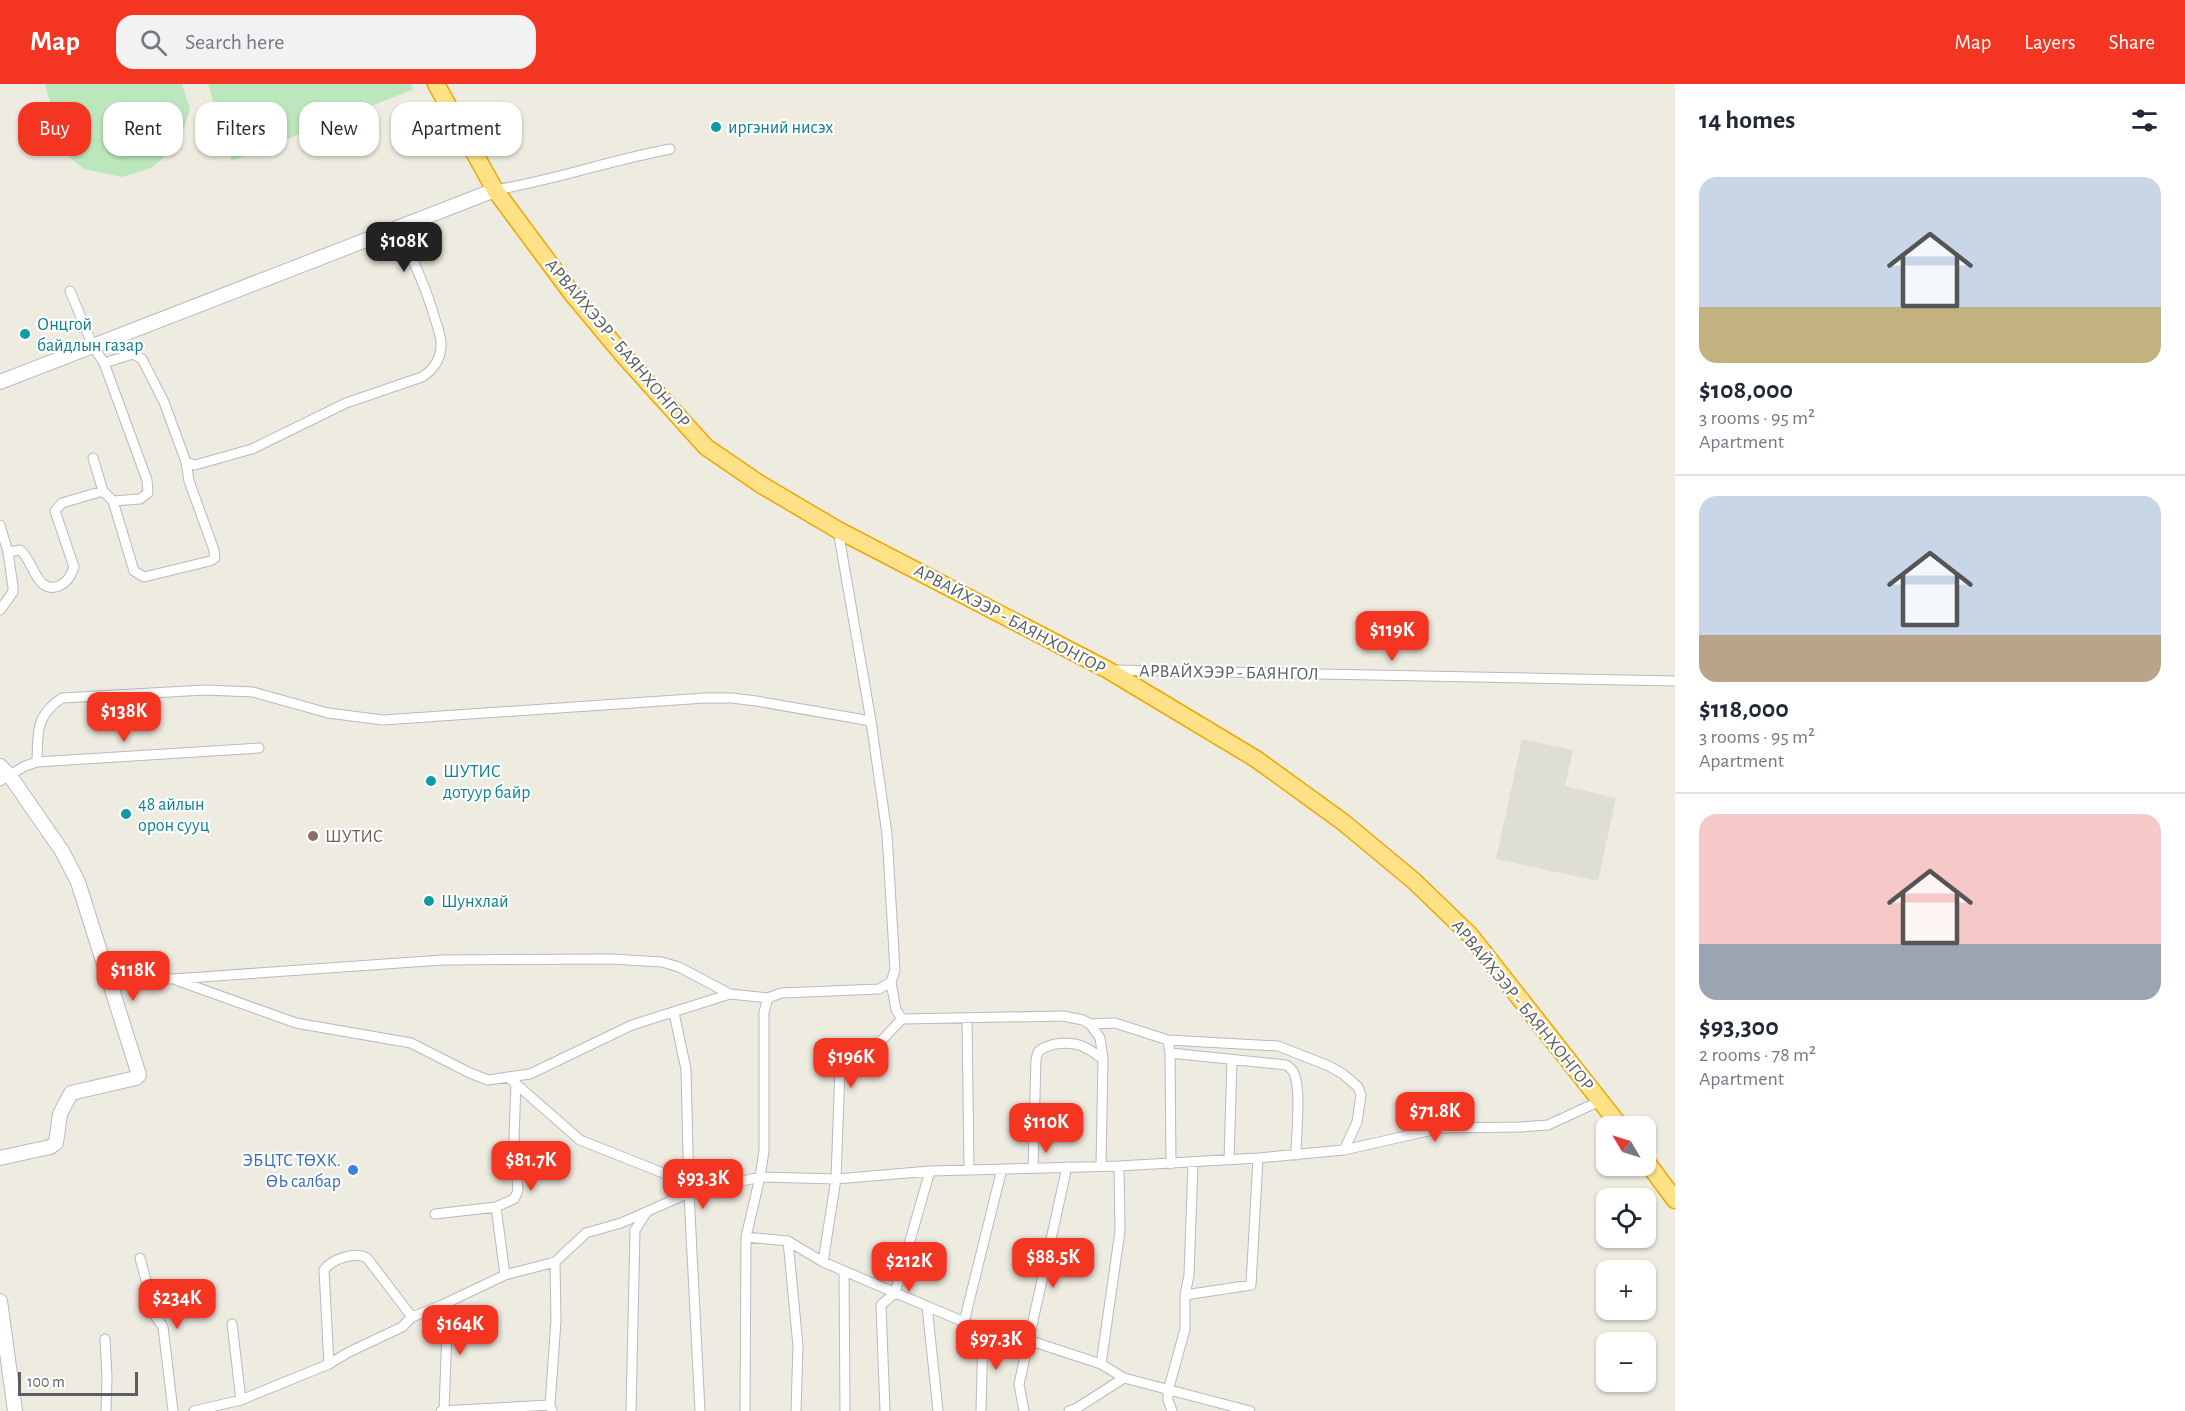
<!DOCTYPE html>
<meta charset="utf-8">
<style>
body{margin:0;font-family:"Alegreya Sans",sans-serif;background:#f2f2f3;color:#1f2937;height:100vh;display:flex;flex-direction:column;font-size:22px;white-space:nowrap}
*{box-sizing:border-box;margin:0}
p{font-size:20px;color:#747a83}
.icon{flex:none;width:33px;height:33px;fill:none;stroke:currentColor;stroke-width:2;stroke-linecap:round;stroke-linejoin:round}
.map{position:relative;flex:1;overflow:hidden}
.sheet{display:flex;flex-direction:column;background:#fff;width:510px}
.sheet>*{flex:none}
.hud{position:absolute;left:18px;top:18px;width:570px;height:54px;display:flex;gap:12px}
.needle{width:39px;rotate:308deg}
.fabs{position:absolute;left:1596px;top:1032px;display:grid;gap:12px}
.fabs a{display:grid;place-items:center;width:60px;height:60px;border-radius:12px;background:#fff;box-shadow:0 2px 4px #0004;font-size:30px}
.scale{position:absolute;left:18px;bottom:15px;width:120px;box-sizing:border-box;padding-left:6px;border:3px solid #5a5e63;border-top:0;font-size:16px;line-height:21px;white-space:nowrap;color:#5a5e63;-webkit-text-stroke:4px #fff;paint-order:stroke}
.price{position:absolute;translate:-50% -51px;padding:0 14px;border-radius:12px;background:#f33522;color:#fff;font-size:20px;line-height:39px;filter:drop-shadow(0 2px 3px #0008)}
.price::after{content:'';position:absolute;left:50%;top:36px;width:18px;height:14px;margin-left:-9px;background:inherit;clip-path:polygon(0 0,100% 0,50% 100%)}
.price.selected{background:#222;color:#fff}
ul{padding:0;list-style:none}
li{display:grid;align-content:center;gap:12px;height:318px;padding:0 24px}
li+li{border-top:2px solid #e0e1e3}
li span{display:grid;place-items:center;height:186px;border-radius:18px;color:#555}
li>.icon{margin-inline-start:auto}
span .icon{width:108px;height:108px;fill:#fffc;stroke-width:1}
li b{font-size:26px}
h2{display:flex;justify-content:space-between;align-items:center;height:72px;padding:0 24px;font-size:26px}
.pill{padding:0 21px;border-radius:18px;background:#fff;box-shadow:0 2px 4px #0004;font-size:21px;line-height:54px}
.pill.selected{background:#f33522;color:#fff}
header{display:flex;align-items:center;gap:36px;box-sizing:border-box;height:84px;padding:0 30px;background:#f33522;color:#fff}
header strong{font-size:28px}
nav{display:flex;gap:33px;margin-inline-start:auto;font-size:21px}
.search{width:420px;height:54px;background:#f2f2f3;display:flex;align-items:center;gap:15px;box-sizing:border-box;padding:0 21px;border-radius:18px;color:#747a83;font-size:22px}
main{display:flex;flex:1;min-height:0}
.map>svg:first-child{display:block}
.industrial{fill:#deddd6}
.green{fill:#bce7bc}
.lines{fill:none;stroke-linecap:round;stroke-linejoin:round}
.street-casing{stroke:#b7babf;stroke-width:11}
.secondary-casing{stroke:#b7bbc1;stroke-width:16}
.highway-casing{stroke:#efa700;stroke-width:19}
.street{stroke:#fff;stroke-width:9}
.secondary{stroke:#fff;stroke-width:14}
.highway{stroke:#ffe287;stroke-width:16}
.culture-dot{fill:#0f9aa8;stroke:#fff;stroke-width:2}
.education-dot{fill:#8d6e63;stroke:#fff;stroke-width:2}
.shop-dot{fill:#3f7fe0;stroke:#fff;stroke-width:2}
.labels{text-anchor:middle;stroke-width:4.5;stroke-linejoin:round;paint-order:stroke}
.culture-label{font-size:18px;fill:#0d838f;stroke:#fff;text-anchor:start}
.street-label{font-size:18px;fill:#5a5e63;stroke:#fff}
.education-label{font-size:18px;fill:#785e54;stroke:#fff;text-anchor:start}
.shop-label{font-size:18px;fill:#366cbe;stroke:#fff;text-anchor:end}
</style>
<header>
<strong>Map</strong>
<div class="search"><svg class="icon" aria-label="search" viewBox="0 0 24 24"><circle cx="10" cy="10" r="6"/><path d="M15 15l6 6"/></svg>Search here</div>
<nav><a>Map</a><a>Layers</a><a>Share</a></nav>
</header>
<main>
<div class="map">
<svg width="1675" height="1327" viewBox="0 0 1675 1327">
<rect width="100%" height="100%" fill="#eeebe1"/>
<path class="industrial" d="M1522 655 1573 666 1565 702 1616 714 1598 797 1496 775Z"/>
<path class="green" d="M45 0H182L190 25 178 62 151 84 123 93 84 85 64 69Z
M208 0H411L414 5 232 77Z"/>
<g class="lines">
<g class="street-casing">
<path id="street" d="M495 106C555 96 611 76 670 65
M70 207 93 262 104 279 147 396 148 409 140 415 113 417 103 407 93 374
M104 279 133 270 142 275 164 318 186 378 195 381 252 365 346 319 422 293C433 286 440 277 441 263 442 254 438 244 435 235 426 203 412 174 398 144
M113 417 134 487 144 493 210 477 215 474 214 466 189 397 186 378
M0 441 8 468 13 503V508L0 526
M8 468 20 466C33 475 36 511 59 502 68 498 71 491 74 483L55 427 62 419 103 407
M1114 586 1675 597
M37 678C38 648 35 632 62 614L205 606 253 608 328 629 383 636 705 614H732L756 617 871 637
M0 697 25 682 37 678 259 664
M176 896 296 939 411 959 470 989 488 996 530 990 632 941 730 910
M891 898 896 926 902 935 1063 932 1083 936 1090 940 1100 954 1103 975 1101 1082
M112 903 152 894 173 895 442 876 611 875 662 878 679 883 730 910 768 914
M674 929 686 985 689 1109 700 1327
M967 934 969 1086
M1090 940 1115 939 1168 956 1170 969 1171 1080
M1168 956 1278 962 1329 982 1343 990 1358 1003 1361 1011 1357 1038 1344 1066
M1170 969 1286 981C1291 984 1294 987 1295 992 1301 1011 1296 1050 1296 1071
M508 993 580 1056 663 1089 688 1092H726L734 1099
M1229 1076 1232 976
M1033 1084 1036 975 1038 968C1043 963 1048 962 1055 960 1078 957 1085 962 1103 975
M496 1123 505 1191
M435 1130 496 1123 514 1115 518 1107 514 1053 516 999
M746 1153 788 1157 823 1178 983 1246 1028 1256 1101 1280 1124 1294 1250 1327
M788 1157 798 1262 796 1327
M140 1174 156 1233 163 1243 173 1327
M823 1178 836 1095 840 984 843 978 882 956 902 935
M844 1187 845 1327
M1185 1211 1251 1201 1258 1074
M927 1222 938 1327
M412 1233 367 1174C355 1167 332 1175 324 1186L329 1280 349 1268 402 1243 412 1233 442 1221 505 1191 555 1178 586 1149 621 1139 689 1109 760 1093 836 1095 930 1087 1119 1082 1258 1074 1344 1066 1441 1044 1521 1043 1548 1041 1600 1017
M964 1238 1002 1085
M232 1240 241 1316
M105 1255 107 1293 106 1327
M1101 1280 1120 1147 1119 1082
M194 1327 241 1316 329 1280
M441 1327 550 1321
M444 1327 448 1218
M552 1327 550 1321 556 1236 555 1178
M631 1327 635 1146 646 1129
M745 1327 746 1153 760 1093 764 1067V928L768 914 781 909 879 905 891 898 895 886 887 750 871 637 838 446
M885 1327 881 1221 895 1209 930 1087
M981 1327 983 1246
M1024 1327 1019 1300 1067 1083
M1069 1327 1077 1324 1124 1294
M1172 1327 1168 1316V1307L1185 1245V1211L1189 1191 1193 1079"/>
</g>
<g class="secondary-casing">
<path id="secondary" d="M0 298 495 106
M0 682 10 692 62 767 78 798 139 991 136 994 71 1009 60 1030 56 1059 50 1063 0 1074
M0 1217 15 1327"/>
</g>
<g class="highway-casing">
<path id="highway" d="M436 0 495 106 573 211 623 271 706 363 760 400 838 446 1108 586 1256 675 1343 738 1414 797 1470 851 1620 1042
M1646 1077 1675 1116"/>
</g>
<use href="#street" class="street"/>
<use href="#secondary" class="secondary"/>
<use href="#highway" class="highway"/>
</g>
<g class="culture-dot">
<circle cx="716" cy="43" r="6"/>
<circle cx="25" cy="250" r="6"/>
<circle cx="431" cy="697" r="6"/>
<circle cx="126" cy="730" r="6"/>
<circle cx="429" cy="817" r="6"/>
</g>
<circle class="education-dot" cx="313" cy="752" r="6"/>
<circle class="shop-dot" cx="353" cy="1086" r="6"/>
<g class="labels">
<g class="culture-label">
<text x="728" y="49">иргэний нисэх</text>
<text x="37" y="246">Онцгой<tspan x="37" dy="21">байдлын газар</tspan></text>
<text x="443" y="693">ШУТИС<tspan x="443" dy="21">дотуур байр</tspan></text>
<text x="138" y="726">48 айлын<tspan x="138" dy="21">орон сууц</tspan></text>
<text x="441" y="823">Шунхлай</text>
</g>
<g class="street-label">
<text transform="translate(618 259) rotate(50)" y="6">АРВАЙХЭЭР - БАЯНХОНГОР</text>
<text transform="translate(1010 535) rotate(28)" y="6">АРВАЙХЭЭР - БАЯНХОНГОР</text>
<text transform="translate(1229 588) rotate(1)" y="6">АРВАЙХЭЭР - БАЯНГОЛ</text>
<text transform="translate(1523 921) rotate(51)" y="6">АРВАЙХЭЭР - БАЯНХОНГОР</text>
</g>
<g class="education-label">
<text x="325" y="758">ШУТИС</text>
</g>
<g class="shop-label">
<text x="341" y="1082">ЭБЦТС ТӨХК.<tspan x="341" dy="21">ӨЬ салбар</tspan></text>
</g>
</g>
</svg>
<div class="fabs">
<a><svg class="needle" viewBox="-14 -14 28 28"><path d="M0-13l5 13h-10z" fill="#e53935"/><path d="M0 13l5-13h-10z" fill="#747a83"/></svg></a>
<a><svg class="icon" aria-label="locate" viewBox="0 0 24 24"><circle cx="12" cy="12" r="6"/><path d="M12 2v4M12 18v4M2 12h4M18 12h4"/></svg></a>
<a>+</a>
<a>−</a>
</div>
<div class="scale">100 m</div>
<b class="price selected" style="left:404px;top:189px">$108K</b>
<b class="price" style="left:1392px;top:578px">$119K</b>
<b class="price" style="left:124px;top:659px">$138K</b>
<b class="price" style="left:133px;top:918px">$118K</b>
<b class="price" style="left:851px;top:1005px">$196K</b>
<b class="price" style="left:1435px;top:1059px">$71.8K</b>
<b class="price" style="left:1046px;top:1070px">$110K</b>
<b class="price" style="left:531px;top:1108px">$81.7K</b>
<b class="price" style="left:703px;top:1126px">$93.3K</b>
<b class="price" style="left:1053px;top:1205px">$88.5K</b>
<b class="price" style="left:909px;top:1209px">$212K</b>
<b class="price" style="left:177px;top:1246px">$234K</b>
<b class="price" style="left:460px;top:1272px">$164K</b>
<b class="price" style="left:996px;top:1287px">$97.3K</b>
<div class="hud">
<a class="pill selected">Buy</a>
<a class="pill">Rent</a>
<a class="pill">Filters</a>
<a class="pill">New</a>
<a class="pill">Apartment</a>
</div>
</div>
<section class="sheet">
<h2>14 homes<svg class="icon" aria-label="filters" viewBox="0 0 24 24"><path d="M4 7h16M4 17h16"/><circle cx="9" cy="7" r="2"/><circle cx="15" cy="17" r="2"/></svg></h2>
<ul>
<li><span style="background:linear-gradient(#c9d6e8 70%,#c2b280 0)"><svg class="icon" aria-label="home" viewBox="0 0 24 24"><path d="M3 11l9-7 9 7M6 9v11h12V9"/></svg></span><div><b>$108,000</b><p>3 rooms · 95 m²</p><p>Apartment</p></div></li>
<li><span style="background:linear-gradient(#c9d6e8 75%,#b9a48a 0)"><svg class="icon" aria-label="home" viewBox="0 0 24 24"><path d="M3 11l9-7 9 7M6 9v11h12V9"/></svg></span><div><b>$118,000</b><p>3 rooms · 95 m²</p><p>Apartment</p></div></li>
<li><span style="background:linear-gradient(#f6c9c9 70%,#9aa5b1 0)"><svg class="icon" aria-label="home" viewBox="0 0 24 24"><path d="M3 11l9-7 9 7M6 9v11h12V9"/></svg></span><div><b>$93,300</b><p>2 rooms · 78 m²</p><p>Apartment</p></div></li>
</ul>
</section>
</main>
